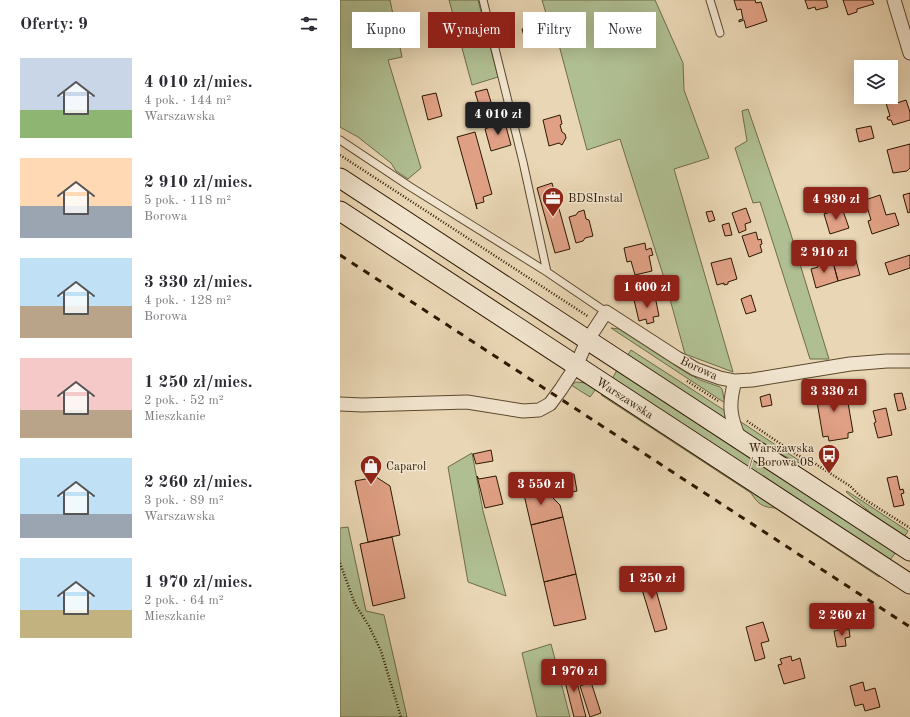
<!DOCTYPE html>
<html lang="pl">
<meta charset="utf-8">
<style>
body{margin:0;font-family:"Old Standard TT",serif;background:#f7f7f7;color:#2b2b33;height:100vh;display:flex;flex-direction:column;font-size:15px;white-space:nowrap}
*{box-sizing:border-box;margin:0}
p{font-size:13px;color:#7c7c81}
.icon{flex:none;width:22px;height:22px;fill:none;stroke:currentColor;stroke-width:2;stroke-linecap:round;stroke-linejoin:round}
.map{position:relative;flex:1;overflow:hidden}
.sheet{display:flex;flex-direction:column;background:#fff;width:340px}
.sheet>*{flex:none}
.hud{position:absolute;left:12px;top:12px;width:380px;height:36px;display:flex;gap:8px}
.controls{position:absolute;left:514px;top:60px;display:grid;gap:8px}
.controls a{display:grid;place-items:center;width:44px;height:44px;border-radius:0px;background:#fff;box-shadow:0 4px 16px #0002;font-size:20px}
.price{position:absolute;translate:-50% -34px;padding:0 9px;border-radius:4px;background:#8f2418;color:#fff;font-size:13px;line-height:26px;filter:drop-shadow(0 1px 2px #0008)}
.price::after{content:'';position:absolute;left:50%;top:24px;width:12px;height:9px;margin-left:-6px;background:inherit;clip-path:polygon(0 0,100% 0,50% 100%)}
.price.on{background:#222;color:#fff}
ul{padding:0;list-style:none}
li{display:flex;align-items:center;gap:12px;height:100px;padding:0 20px}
li span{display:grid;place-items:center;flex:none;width:112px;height:80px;border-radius:0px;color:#555}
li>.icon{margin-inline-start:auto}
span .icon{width:48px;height:48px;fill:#fffc;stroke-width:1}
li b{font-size:17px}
h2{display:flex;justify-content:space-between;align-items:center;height:48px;padding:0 20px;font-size:17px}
.pill{padding:0 14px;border-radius:0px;background:#fff;box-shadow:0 4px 16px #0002;font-size:14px;line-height:36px}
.pill.on{background:#8f2418;color:#fff}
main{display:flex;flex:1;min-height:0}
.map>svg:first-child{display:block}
.green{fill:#b0bf92;stroke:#6e6c49}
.building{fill:#e0a085;stroke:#2c1800}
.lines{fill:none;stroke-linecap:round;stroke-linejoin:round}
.service-casing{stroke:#5b482d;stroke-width:9}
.minor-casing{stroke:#5b482d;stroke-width:15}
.secondary-casing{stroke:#2c1800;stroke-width:21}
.path{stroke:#2c1800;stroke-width:2.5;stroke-dasharray:1 2;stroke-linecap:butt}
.service{stroke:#f1e4ce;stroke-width:7}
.minor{stroke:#f1e4ce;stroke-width:13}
.secondary{stroke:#f1e4ce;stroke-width:19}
.rail{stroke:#2c1800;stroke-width:3;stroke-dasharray:7 7;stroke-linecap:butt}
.labels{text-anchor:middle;stroke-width:3;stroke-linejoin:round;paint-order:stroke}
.poi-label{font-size:12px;fill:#2c1800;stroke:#f1e4ce;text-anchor:start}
.street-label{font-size:12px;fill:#2c1800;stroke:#f1e4ce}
</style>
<main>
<section class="sheet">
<h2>Oferty: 9<svg class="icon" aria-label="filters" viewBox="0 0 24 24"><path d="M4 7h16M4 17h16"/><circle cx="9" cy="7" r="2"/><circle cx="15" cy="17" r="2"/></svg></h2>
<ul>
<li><span style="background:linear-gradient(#c9d6e8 65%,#8fb573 0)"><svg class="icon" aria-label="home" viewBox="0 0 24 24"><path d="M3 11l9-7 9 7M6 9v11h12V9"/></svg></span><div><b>4 010 zł/mies.</b><p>4 pok. · 144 m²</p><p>Warszawska</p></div></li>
<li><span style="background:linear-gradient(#ffd9b3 60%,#9aa5b1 0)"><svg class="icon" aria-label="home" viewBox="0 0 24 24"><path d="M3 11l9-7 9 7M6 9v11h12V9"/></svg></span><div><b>2 910 zł/mies.</b><p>5 pok. · 118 m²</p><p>Borowa</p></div></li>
<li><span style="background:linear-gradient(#bfe0f5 60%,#b9a48a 0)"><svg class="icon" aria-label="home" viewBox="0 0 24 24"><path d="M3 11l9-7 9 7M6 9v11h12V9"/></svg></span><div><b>3 330 zł/mies.</b><p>4 pok. · 128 m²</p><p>Borowa</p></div></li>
<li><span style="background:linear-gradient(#f6c9c9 65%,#b9a48a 0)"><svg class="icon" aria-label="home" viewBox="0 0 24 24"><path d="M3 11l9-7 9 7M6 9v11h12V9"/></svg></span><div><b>1 250 zł/mies.</b><p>2 pok. · 52 m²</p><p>Mieszkanie</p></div></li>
<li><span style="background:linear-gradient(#bfe0f5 70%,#9aa5b1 0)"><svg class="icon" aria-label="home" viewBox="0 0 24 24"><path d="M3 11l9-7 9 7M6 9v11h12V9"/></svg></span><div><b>2 260 zł/mies.</b><p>3 pok. · 89 m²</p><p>Warszawska</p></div></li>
<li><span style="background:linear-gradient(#bfe0f5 65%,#c2b280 0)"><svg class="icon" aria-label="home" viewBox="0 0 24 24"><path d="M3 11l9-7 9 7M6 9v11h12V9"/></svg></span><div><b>1 970 zł/mies.</b><p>2 pok. · 64 m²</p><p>Mieszkanie</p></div></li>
</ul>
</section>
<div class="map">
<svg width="570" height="717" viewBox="0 0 570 717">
<rect width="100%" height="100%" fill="#e9d6b4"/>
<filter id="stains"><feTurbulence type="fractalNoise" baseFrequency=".005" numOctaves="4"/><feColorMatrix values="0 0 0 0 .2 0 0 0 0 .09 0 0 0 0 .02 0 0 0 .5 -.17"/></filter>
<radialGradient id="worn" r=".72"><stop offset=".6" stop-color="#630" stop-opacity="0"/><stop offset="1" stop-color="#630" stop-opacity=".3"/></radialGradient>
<path class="green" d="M0 0H50L62 57 48 60 81 168 68 179 56 171 51 163 18 137 0 127Z
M109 0H138L158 77 132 85Z
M202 0H315L343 63 344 90 369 158 334 169 393 372 345 354 325 281 280 139 247 150 212 19 208 20Z
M408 109 449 228 489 359H470L420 202 413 203 395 148 407 141 402 111Z
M271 328 279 329 347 373 360 380 380 387 382 389 385 403Z
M291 350 387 412V419L385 420 287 356Z
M277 370 556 552 550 560 272 379Z
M236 382 246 383 256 389 250 397 231 385Z
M262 394 540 575 539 577 435 508C422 507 418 504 411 493L261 395Z
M398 420 466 465V466L440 454 410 437 401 428Z
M132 453 143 511 166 596 128 582 108 467Z
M507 491 568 531 564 537 532 514 506 492Z
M8 527 26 611 44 615 67 717H0V528Z
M211 644 230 717H197L182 653Z"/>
<path class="building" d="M394 0H415L416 3 421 2 427 21 406 28 404 20 399 22V20L403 19 401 9 397 10Z
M465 0H486L488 7 476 10 475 7 468 9Z
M503 0H532L534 4 517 9V12L508 15Z
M190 27 194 42 186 43 182 29Z
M553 61 555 68 553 69 557 82 551 84V67H531Z
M147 89 151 102 139 105 135 92Z
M96 93 102 116 88 120 82 96Z
M556 99 557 103 566 100 570 112V120L553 125 551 120H548L547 117 550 116 546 103Z
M220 115 222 124 220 125 222 132 225 134 226 138 222 145 219 143 209 146 203 120Z
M157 121 158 125 165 123 171 145 151 151 145 129 150 127 149 123Z
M531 126 534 138 519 142 516 129Z
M135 132 152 194 143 197 144 202 136 204 137 209 117 137Z
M570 144V168L567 171 553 173 547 150Z
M212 183 230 249 215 253 197 188Z
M570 193V212L568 213 563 195Z
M540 195 546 215 555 213 559 225 532 234 528 221 531 220 525 200Z
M406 208 411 222 405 224 406 230 399 233 392 213Z
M502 208 509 228 490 234 484 214Z
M244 210 246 219 249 220 253 236 245 238 243 241 236 243 229 217 236 215 238 212Z
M372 211 375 220 369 222 366 212Z
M389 223 392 235 385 236 382 225Z
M416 232 418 240 421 239 422 244 420 245 422 252 409 257 402 236Z
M305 243 306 250 311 248 313 255 309 256 312 271 295 275 291 261 287 262 284 248Z
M512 246 520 275 498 281 493 262 499 260 498 257 506 254 504 248Z
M570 255V268L549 275 545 263Z
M391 258 397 279 388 282V284L384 285V283L377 285 371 263Z
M485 260 486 264 493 262 498 281 476 288 471 269 478 267 476 263Z
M325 281 328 294 318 296 315 283Z
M411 295 416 311 406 314 401 299Z
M315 296 319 316 313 317 314 322 307 324 306 319 299 321 294 300Z
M505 385 513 432 508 433V438L489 441 488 436 483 437 475 390Z
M562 393 566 409 558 411 554 394Z
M430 394 432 405 422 407 420 397Z
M546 408 552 435 538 438 534 423 536 422 533 411Z
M151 450 153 461 136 464 133 454Z
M234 474 237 491 227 493 224 476Z
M137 476 139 479 156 476 163 504 145 508Z
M557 476 560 490 563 489 564 493 561 494 564 505 554 507 547 478Z
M36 477 50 486 60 535 28 542 15 481Z
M196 483 199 494 210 495 220 505 223 517 191 525 182 486Z
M223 517 236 574 204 582 191 525Z
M52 537 65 598 33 606 20 544Z
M310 569 327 629 315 632 297 573Z
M236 574 246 619 214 626 204 582Z
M423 622 429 641 421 643 425 658 415 661 406 627Z
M509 629 510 637 505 638 506 646 497 647 494 631Z
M451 656 452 661 460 658 465 678 444 684 438 665 442 664 440 659Z
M233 667 246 717H234L222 670Z
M251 682 261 713 250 717 240 686Z
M523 682 525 691 535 688 540 707 525 711 523 704 515 706 510 686Z"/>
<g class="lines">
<g class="service-casing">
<path id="service" d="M143 0 183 162 207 272
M370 0 380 33
M0 140 69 186 207 272 266 312"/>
</g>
<g class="minor-casing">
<path id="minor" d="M554 0 570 53
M395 381C388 405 390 417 400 440
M0 404 22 405 127 402 183 411 199 410 210 404 221 389 236 366 247 341 266 312 337 358 355 369 380 378 395 381 412 380 510 364 547 361H570"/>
</g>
<g class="secondary-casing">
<path id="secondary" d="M0 178 570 551
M0 211 570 584"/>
</g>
<path class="path" d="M0 155 249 317
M347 381 378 401
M407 421 457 455 471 461 510 486 521 497 570 528
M0 563 15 604 29 626 41 651 61 717"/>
<use href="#service" class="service"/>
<use href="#minor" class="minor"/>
<use href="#secondary" class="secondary"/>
<path class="rail" d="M0 255 570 627"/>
</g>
<defs>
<g id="office-pin" transform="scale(1.15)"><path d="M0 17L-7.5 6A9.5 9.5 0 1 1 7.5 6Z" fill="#8f2418" stroke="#f1e4ce"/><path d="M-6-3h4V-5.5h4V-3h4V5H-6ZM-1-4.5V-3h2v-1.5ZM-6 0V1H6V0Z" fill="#fff"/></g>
<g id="bus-pin" transform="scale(1.15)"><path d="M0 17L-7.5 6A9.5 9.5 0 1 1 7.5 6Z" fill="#8f2418" stroke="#f1e4ce"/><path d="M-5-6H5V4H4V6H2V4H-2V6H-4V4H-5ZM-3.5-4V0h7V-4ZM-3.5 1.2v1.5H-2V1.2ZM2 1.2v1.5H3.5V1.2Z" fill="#fff"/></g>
<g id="shop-pin" transform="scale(1.15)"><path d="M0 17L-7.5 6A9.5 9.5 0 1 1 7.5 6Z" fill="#8f2418" stroke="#f1e4ce"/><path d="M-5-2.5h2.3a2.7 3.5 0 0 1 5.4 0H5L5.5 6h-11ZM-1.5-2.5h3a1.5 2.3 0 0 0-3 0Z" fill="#fff"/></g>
</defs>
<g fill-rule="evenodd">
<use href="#office-pin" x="213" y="198"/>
<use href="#bus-pin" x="489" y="455"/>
<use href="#shop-pin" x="31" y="466"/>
</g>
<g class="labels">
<g class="poi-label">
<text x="228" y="202">BDSInstal</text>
<text x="474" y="452" text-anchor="end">Warszawska<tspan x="474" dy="14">/ Borowa 08</tspan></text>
<text x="46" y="470">Caparol</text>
</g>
<g class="street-label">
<text transform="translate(359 368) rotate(25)" y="4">Borowa</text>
<text transform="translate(285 398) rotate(33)" y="4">Warszawska</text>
</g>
</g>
<rect width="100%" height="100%" filter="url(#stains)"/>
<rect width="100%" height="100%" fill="url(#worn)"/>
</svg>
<div class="controls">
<a><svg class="icon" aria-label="layers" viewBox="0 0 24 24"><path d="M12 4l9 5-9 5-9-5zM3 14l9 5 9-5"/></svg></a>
</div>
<b class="price on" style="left:158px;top:136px">4 010 zł</b>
<b class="price" style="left:496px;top:221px">4 930 zł</b>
<b class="price" style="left:484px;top:274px">2 910 zł</b>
<b class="price" style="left:307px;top:309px">1 600 zł</b>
<b class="price" style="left:494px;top:413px">3 330 zł</b>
<b class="price" style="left:201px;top:506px">3 550 zł</b>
<b class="price" style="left:312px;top:600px">1 250 zł</b>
<b class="price" style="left:502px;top:637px">2 260 zł</b>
<b class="price" style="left:234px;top:693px">1 970 zł</b>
<div class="hud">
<a class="pill">Kupno</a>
<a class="pill on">Wynajem</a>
<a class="pill">Filtry</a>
<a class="pill">Nowe</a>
</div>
</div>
</main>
